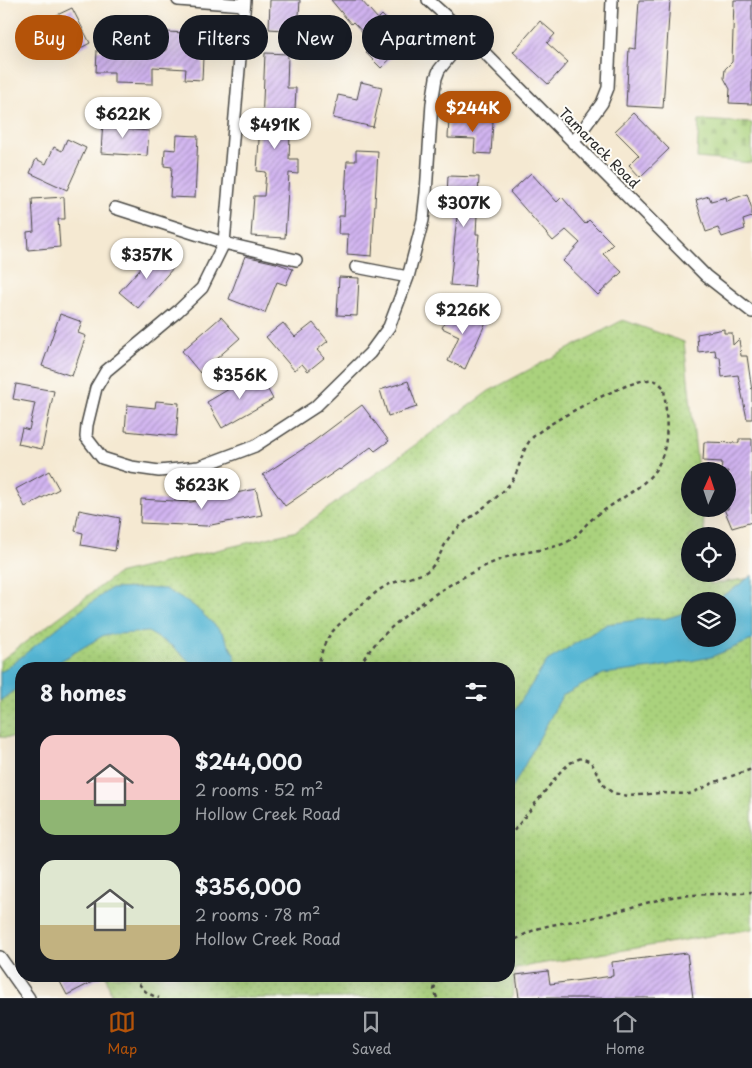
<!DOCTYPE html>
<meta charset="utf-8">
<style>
body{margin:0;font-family:"Playpen Sans",sans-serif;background:#20242c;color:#f1f3f6;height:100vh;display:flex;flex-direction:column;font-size:19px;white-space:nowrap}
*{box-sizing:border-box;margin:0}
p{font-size:16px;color:#9ea1a6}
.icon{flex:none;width:28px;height:28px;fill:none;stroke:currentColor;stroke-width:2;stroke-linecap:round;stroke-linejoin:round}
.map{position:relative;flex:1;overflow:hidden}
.sheet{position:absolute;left:15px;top:662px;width:500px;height:320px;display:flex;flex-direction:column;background:#171b24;border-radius:20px;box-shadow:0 5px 20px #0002}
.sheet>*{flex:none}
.top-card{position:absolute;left:15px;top:15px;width:500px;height:45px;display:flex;gap:10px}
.needle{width:32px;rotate:3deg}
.buttons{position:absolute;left:681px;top:462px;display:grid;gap:10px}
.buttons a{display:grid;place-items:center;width:55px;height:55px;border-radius:50%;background:#171b24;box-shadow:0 5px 20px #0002;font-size:25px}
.price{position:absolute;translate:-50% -42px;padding:0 11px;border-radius:18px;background:#fff;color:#222;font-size:16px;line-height:32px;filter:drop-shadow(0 1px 2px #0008)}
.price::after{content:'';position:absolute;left:50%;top:30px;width:15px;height:11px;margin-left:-8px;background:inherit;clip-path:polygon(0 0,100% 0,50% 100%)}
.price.on{background:#b45309;color:#fff}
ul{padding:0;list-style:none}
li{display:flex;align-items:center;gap:15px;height:125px;padding:0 25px}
li span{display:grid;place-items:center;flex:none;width:140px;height:100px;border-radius:15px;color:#555}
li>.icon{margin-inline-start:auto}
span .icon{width:60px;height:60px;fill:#fffc;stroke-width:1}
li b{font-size:21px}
h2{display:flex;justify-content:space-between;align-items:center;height:60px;padding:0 25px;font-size:21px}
.pill{padding:0 18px;border-radius:22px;background:#171b24;box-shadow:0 5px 20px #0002;font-size:18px;line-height:45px}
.pill.on{background:#b45309;color:#fff}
.tab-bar{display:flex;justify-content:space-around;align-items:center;height:70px;border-top:1px solid #363941;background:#171b24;font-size:14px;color:#9ea1a6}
.tab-bar a{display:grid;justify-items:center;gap:2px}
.tab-bar .on{color:#b45309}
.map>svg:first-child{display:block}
.grass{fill:url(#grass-dots);stroke:#6a7e54;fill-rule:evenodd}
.cemetery{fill:url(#cemetery-stones);stroke:#6a7e54}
.water{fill:#55b6d4;stroke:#407080}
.building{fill:url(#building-hatch)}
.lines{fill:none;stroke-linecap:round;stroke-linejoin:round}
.street-casing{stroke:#494844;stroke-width:14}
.path{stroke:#494844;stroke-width:2.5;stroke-dasharray:4 4;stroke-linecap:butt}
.street{stroke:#fff;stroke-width:11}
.labels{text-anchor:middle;stroke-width:4;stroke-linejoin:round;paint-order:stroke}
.street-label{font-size:14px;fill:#2b2b2b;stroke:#fdfcf7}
</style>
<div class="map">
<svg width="752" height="998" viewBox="0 0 752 998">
<defs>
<pattern id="grass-dots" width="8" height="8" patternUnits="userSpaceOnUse" patternTransform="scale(1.25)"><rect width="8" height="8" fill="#aad27d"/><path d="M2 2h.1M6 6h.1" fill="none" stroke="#92b46c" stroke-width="1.8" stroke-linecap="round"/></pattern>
<pattern id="cemetery-stones" width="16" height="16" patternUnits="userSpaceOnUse" patternTransform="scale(1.25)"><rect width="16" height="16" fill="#aad27d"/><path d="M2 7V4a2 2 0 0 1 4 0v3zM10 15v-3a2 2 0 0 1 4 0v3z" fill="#92b46c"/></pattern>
<pattern id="building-hatch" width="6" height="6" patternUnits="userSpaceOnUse" patternTransform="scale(1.25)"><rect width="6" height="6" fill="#d1b4f0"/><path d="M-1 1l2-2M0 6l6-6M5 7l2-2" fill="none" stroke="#aa93c3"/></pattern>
</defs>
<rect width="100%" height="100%" fill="#fdfcf7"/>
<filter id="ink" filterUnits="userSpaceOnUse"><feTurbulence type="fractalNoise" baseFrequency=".02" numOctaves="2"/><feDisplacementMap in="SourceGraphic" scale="10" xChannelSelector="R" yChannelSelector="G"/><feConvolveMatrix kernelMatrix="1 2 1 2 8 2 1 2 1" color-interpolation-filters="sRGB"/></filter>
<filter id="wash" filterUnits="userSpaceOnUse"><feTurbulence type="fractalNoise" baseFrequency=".0096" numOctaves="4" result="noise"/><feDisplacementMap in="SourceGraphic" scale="20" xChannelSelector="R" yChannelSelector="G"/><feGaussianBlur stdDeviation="1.12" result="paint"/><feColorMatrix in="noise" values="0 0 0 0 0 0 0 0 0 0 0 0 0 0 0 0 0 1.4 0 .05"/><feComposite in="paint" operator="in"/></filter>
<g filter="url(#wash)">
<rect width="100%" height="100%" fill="#f5e9d2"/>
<path class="grass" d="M623 320 684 342 698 471H690V509H702L705 536H690V574H709L710 584 752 578V929L515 968 512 998H112L106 976H509V669H21V738L0 737V661L117 574 297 531 489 391ZM690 601H728V639H690Z"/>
<path class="cemetery" d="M699 120 752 123V163L697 158Z"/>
<path class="water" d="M752 575V640L711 657 653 668 603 674 562 696 509 794V719L547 661 607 624 644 619H665L690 611V639H728V601H712L732 590Z
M142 588 165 589 194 606 223 633 234 654 237 669H198L172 646 148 632 104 635 47 669H21V685L0 701V672L6 669 66 621 110 589Z"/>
<g id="blocks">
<path class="building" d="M270 0H300L298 31 269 29Z
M331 0H361L378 19 382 15 408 42 381 68 366 53 375 45 353 22 351 24Z
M639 0H670L663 108 626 106 629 48 636 49Z
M734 0H752V104L729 103 730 89 724 78 725 69 732 62Z
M72 8 90 43 66 56 54 33 47 36 40 23Z
M540 21 555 34 547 43 568 62 548 84 513 52Z
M167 32 204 34 202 80 185 79 186 69 153 67V84L114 83V72H96L97 50 166 51Z
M265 53 288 54 287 88H296L295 110H291L289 159H298V174L289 173 285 238 251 236 254 196H264L266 172 257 171 260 124H262Z
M361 82 382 87 373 127 333 118 338 95 357 99Z
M634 113 669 149 640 177 629 165 639 155 615 131Z
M449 118 493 121 491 154 474 153 475 139 448 138Z
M103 119 125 121 124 129 149 131 147 156 101 153Z
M177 135 198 136 195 198 170 197 172 167 164 166 165 149 176 150Z
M67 139 86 148 67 190 30 173 36 159 46 164 54 147 62 151Z
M356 150 378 151 372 256 347 254 348 234H338L339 216H344L347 161H356Z
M531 173 557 202 562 197 585 224 589 220 613 244 603 254 622 272 598 295 563 261 580 243 566 230 553 241 510 192Z
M448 176 479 177 476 234H479L474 287 450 285 457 216 446 215Z
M747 194 752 209V217L743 220 745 229 722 237 718 228 706 232 696 200 709 196 711 201 726 197 727 201Z
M64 197 65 219H58L60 247 28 250 27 232 34 231 32 199Z
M156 251 174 267 138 308 119 292Z
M245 256 276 263 293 269 286 285 277 282 265 313 229 299Z
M339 277 359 278 357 316 337 315Z
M452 307 486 322 465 369 448 361 459 336 442 328Z
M60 314 82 322 78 333 86 336 72 376 42 366Z
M221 317 240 338 200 373 182 351Z
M283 323 295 337 313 323 328 341 317 350 324 358 308 371 302 364 294 370 266 337Z
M724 329V333H732L733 345 739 339 741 356H747L752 391V419H747L738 375 722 377 720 357H716L715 350 698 352 697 334Z
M258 372 273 399 222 428 207 402Z
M408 381 417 407 388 416 380 390Z
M16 384 54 391 42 449 18 444 22 428 29 430 35 403 13 399Z
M156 401 179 403 176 436 125 431 127 405 155 408Z
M362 405 389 441 375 451 371 447 340 470 339 469 285 506 263 475 306 447Z
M739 439H752V522L732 528 724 509H728V471H721L722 462 703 461 704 442 739 443Z
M49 471 59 489 25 507 16 489Z
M256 489 262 515 206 526 140 523 141 499 191 502Z
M79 510 120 518 115 551 81 545 83 533 75 531Z
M687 953 693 998H540V997L519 998 516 975 548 971 550 984 613 976 612 962Z
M57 976H104L67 995Z"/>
</g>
</g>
<g filter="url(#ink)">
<use href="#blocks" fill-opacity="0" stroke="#494844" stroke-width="1"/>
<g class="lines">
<g class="street-casing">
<path id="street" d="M178 0 244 5
M245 0 224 243 202 288 178 311 106 371 96 388 87 425 86 437 102 458 131 467 159 471 199 467 255 446 315 407 370 353 389 327 408 277 423 220 426 193 432 103 436 78 439 70 467 35
M428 0 467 35 706 276 752 312
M573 143 602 103 608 88 612 0
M115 208 224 243 296 260
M356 267 408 277
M0 957 29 998"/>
</g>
<path class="path" d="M318 669C324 632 335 629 361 605 370 598 377 590 388 585 400 579 421 577 430 569 440 559 443 544 452 534 471 514 496 502 512 481 521 467 521 449 533 437 548 422 628 380 648 380 656 379 659 383 664 388 666 412 670 437 661 459 653 480 633 491 615 503 607 508 598 514 591 520 584 526 579 534 572 539 559 549 527 551 510 556 464 571 379 624 358 669
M509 837 560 772 570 763 581 758 591 762 604 786 613 793 629 796 660 793 689 794 701 789 715 782 752 769
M509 944C539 923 556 925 591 918 618 912 645 902 672 897 699 893 725 895 752 892
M136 976C140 989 147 994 159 998
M437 998 434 990 438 976"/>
<use href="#street" class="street"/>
</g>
</g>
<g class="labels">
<g class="street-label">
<text transform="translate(599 148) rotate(45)" y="5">Tamarack Road</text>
</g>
</g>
</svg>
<div class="buttons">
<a><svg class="needle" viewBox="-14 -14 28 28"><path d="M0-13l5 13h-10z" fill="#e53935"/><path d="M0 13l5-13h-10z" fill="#9ea1a6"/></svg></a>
<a><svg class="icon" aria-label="locate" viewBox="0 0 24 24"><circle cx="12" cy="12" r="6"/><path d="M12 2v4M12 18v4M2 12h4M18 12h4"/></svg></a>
<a><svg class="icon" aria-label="layers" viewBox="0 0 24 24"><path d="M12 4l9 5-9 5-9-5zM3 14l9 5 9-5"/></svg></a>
</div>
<b class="price on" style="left:473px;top:133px">$244K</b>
<b class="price" style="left:123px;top:139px">$622K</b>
<b class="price" style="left:275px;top:150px">$491K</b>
<b class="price" style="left:464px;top:228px">$307K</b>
<b class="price" style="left:147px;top:280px">$357K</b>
<b class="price" style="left:463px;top:335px">$226K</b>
<b class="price" style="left:240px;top:400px">$356K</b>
<b class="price" style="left:202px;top:510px">$623K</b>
<div class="top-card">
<a class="pill on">Buy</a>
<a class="pill">Rent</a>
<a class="pill">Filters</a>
<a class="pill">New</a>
<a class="pill">Apartment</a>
</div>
<section class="sheet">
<h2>8 homes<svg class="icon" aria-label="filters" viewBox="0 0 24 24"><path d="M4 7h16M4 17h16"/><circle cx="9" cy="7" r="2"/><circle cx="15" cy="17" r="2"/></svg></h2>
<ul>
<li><span style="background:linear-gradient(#f6c9c9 65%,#8fb573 0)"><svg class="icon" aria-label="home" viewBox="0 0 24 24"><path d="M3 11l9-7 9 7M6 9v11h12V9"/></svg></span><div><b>$244,000</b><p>2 rooms · 52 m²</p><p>Hollow Creek Road</p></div></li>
<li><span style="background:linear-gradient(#dfe7d0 65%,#c2b280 0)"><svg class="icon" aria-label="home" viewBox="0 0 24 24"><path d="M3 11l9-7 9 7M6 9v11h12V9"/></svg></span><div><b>$356,000</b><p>2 rooms · 78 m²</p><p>Hollow Creek Road</p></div></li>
</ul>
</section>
</div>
<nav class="tab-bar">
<a class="on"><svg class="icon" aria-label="map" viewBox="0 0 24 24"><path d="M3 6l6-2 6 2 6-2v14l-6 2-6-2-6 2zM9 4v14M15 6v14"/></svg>Map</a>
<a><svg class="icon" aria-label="saved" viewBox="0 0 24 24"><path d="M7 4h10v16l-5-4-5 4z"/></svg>Saved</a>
<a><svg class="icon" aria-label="home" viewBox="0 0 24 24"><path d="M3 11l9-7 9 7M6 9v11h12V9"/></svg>Home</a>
</nav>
